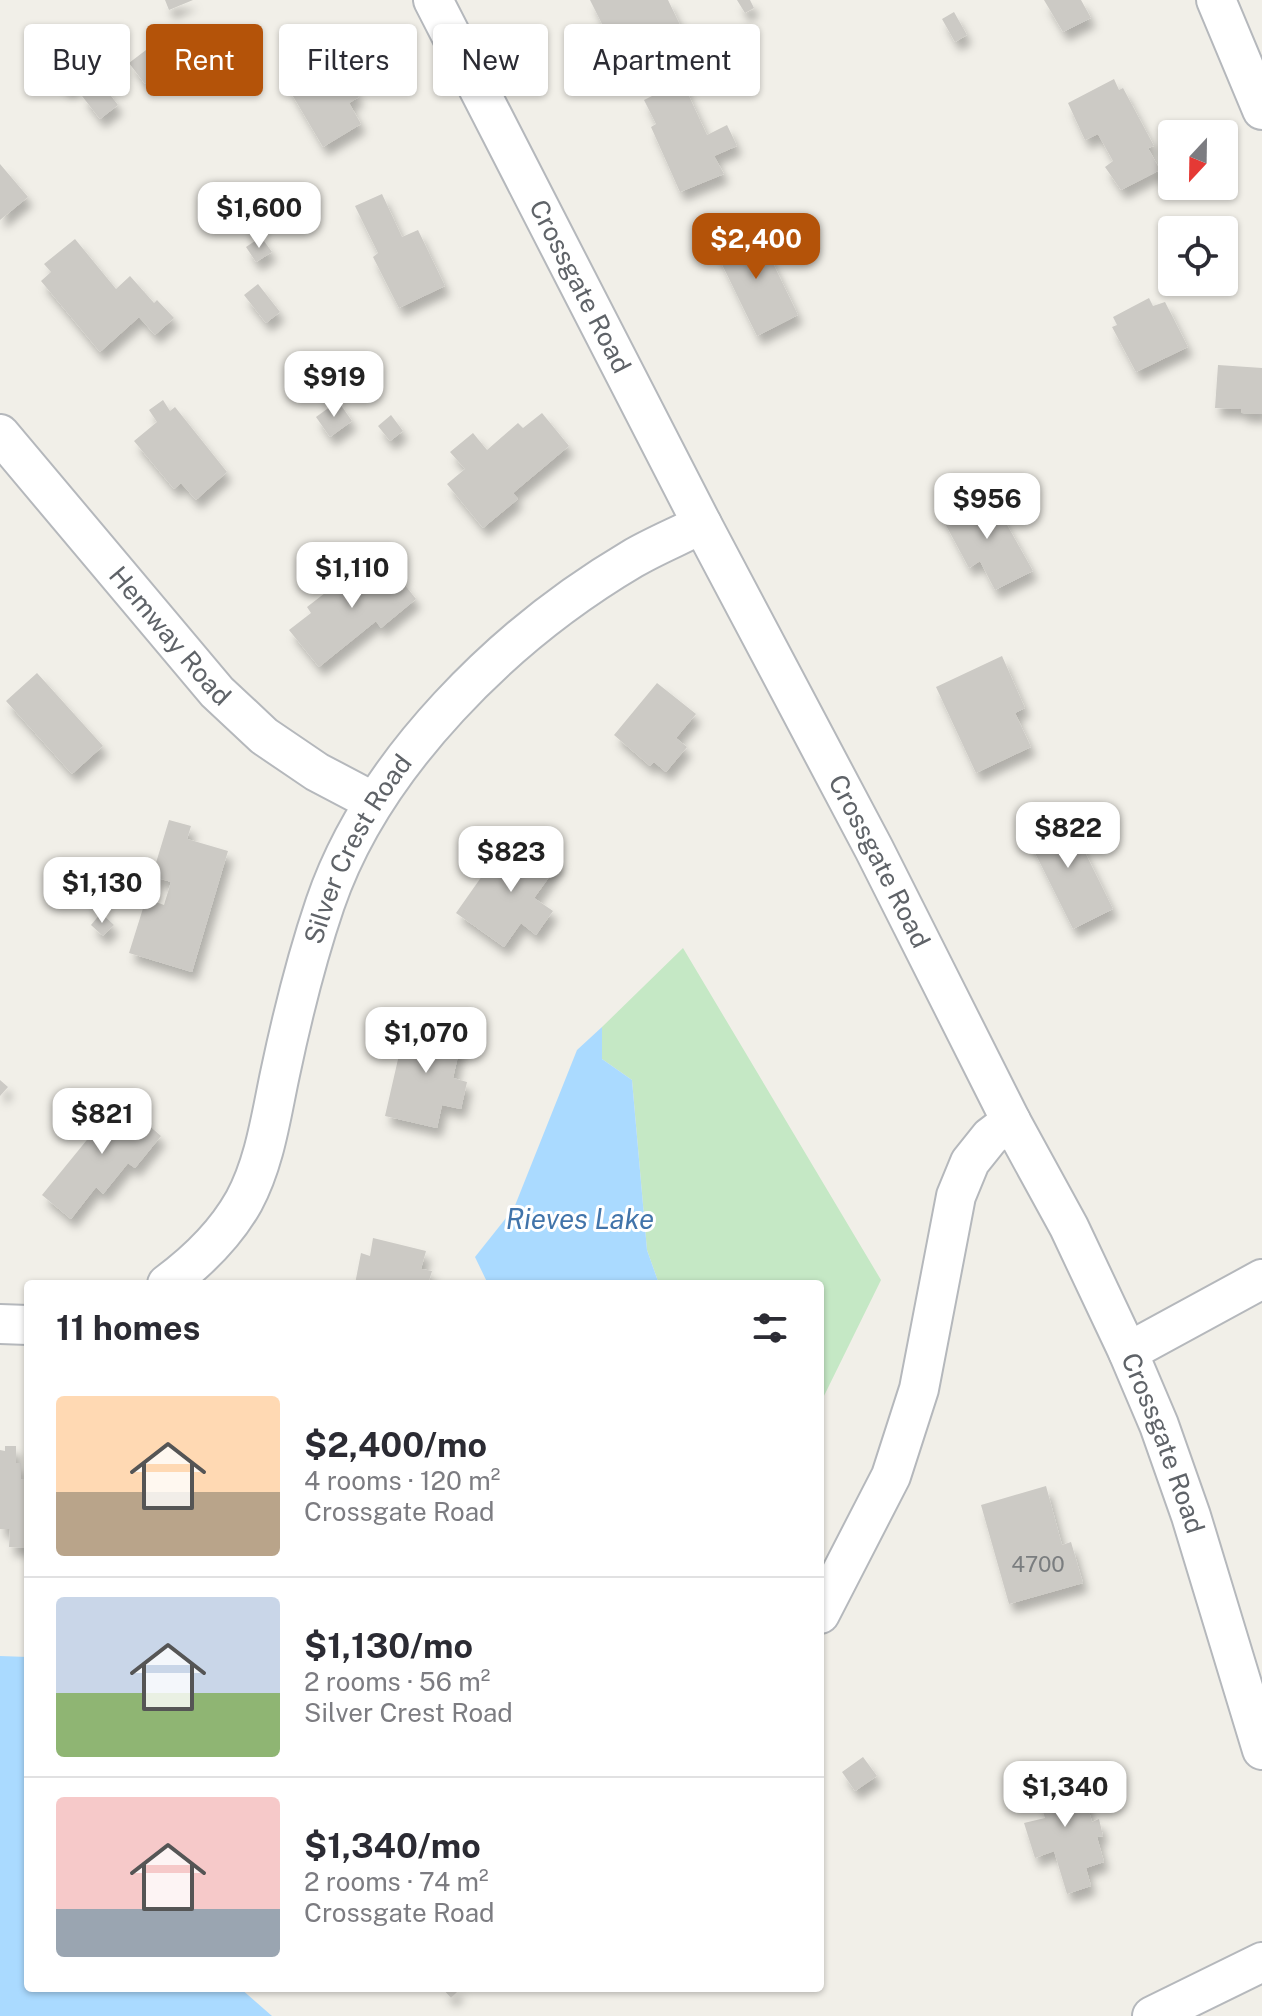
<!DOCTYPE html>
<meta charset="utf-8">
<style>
body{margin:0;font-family:"Public Sans",sans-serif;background:#f2f2f3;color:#2b2b33;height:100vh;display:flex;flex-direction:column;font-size:30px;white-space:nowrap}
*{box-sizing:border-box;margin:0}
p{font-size:26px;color:#7c7c81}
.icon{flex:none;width:44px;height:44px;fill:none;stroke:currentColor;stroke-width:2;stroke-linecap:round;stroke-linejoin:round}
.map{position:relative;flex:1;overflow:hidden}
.drawer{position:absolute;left:24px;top:1280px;width:800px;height:712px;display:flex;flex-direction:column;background:#fff;border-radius:8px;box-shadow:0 2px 6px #0004}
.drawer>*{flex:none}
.banner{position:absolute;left:24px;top:24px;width:800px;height:72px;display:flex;gap:16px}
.needle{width:52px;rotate:202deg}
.controls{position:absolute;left:1158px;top:120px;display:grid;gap:16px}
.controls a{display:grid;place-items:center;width:80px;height:80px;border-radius:8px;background:#fff;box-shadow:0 2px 6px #0004;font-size:40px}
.price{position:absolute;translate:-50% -68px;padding:0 18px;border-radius:16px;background:#fff;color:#222;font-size:26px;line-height:52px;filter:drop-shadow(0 2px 4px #0008)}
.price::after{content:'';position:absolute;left:50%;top:48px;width:24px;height:18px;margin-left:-12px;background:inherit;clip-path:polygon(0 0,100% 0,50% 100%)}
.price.selected{background:#b45309;color:#fff}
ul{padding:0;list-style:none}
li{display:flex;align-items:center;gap:24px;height:200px;padding:0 32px}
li+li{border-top:2px solid #e1e1e2}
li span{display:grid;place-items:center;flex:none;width:224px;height:160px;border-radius:8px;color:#555}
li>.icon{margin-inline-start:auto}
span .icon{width:96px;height:96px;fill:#fffc;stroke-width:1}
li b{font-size:34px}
h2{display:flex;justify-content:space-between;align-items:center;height:96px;padding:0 32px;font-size:34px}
.tag{padding:0 28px;border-radius:8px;background:#fff;box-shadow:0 2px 6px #0004;font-size:28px;line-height:72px}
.tag.selected{background:#b45309;color:#fff}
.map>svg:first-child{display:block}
.green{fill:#c5e8c5}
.water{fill:#aadaff}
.building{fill:#cccac5;filter:url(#shadow)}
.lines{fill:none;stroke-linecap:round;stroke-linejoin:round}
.minor-casing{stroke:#b5b8bc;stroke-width:42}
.minor{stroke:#fff;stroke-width:38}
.labels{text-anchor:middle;stroke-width:6;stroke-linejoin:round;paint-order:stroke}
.number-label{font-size:22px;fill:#7a7d7f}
.street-label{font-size:26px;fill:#5f6368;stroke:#fff}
.water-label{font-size:28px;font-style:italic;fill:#4174aa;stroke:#fff}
</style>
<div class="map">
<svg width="1262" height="2016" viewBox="0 0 1262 2016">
<defs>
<filter id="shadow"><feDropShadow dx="5" dy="9" stdDeviation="4" flood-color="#0004"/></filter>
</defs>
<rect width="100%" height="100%" fill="#f1efe8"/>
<path class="green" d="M683 948 881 1280 820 1404V1284H659L647 1250 632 1080 602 1059V1027Z"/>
<path class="water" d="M602 1027V1059L632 1080 647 1250 659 1284H488L475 1257 514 1208 577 1050Z
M0 1656 28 1657V1988H240L272 2016H0Z"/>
<path class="building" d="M165 0H193L169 10Z
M590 0H668L681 27 656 41 649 31 615 50Z
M737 0H750L754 8 745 13Z
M1044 0H1081L1091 18 1063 32Z
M954 12 967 35 955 42 942 19Z
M318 28 359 97 349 103 361 124 323 147 287 86 299 79 282 51Z
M146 50 162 71 145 84 129 63Z
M71 59 84 76 67 90 53 73Z
M1114 79 1119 90 1123 88 1154 146 1148 148 1160 170 1121 190 1105 167 1113 161 1098 134 1085 140 1068 103Z
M682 81 707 135 727 125 737 146 714 156 724 174 680 192 651 127 656 124 644 100Z
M100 82 118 105 100 119 82 96Z
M0 164 28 197 0 220Z
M382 194 402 237 418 230 445 286 399 308 373 257 378 253 355 206Z
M755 226 798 315 757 336 713 246Z
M261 237 272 252 256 262 246 247Z
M75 239 116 289 130 276 154 303 157 300 174 318 155 335 139 317 100 352 41 281 51 272 44 264Z
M258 284 280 312 266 323 244 295Z
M1149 298 1153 306 1165 302 1188 347 1136 372 1112 327 1117 325 1113 317Z
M1218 365 1262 368V414L1242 413 1241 409 1215 408Z
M163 400 170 411 175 407 227 472 196 500 181 483 174 489 134 441 157 422 149 410Z
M338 401 352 421 330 437 316 417Z
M542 413 569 446 513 493 518 499 483 528 447 484 465 469 450 452 473 433 487 450 518 423 523 428Z
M391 415 403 431 390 441 378 426Z
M989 493 1033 571 995 590 980 561 969 568 941 516Z
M380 554 416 599 381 628 376 621 319 667 289 630 311 613 307 607 343 579 346 583Z
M1002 656 1025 708 1015 713 1031 747 976 773 936 687Z
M37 673 103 746 72 774 6 701Z
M657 683 696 714 676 738 687 747 666 772 654 762 650 766 614 735Z
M1064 810 1113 909 1073 929 1024 831Z
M169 820 191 826 187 839 228 851 192 972 129 953 145 902 153 901 164 905 171 882 152 876Z
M525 837 560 862 534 898 553 911 536 935 521 923 504 947 456 913 494 859 504 866Z
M101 913 114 925 103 936 91 925Z
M407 1020 463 1034 453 1078 467 1082 461 1109 442 1105 437 1128 385 1116Z
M0 1080 8 1087 0 1096Z
M119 1100 161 1136 135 1168 128 1163 103 1194 96 1187 71 1219 42 1195 95 1130 83 1121 101 1101 111 1109Z
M373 1238 426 1251 421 1269 432 1271 428 1284H355L361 1253 370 1256Z
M5 1446H16V1463H21V1479H28V1548L9 1547 10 1529H0V1450L5 1451Z
M1046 1486 1062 1545 1071 1542 1083 1583 1009 1604 981 1505Z
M863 1757 877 1776 855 1791 842 1772Z
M1069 1765 1078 1799 1085 1797 1092 1822 1099 1819 1103 1836 1097 1837 1104 1862 1086 1868 1091 1886 1067 1894 1054 1851 1035 1858 1024 1823 1045 1818 1032 1778Z
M442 1988H461L451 1998Z"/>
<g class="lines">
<g class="minor-casing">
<g id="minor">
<path id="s1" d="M433 0 702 524 874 849 1011 1121 1069 1227 1128 1352 1159 1425 1191 1516 1262 1750"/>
<path d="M1216 0 1262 110"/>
<path id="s2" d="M0 434 217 692 264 736 317 772 374 802"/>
<path id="s3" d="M167 1284C198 1261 225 1235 244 1201 265 1162 271 1116 280 1074 292 1017 306 960 325 904 373 763 505 634 632 559 654 546 679 536 702 524"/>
<path d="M0 1324 28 1325"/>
<path d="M1128 1352 1262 1279"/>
<path d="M820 1614 891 1476 919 1389 956 1196 970 1162 990 1137 1011 1121"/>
<path d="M1152 2016 1262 1962"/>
</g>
</g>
<use href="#minor" class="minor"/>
</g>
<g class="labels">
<g class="number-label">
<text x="1038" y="1572">4700</text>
</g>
<g class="street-label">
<text dy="9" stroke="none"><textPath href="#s1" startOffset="322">Crossgate Road</textPath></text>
<text dy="9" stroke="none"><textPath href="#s2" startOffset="264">Hemway Road</textPath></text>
<text dy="9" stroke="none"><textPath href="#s3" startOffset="486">Silver Crest Road</textPath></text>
<text dy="9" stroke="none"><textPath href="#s1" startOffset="970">Crossgate Road</textPath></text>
<text dy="9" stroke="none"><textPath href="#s1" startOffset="1618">Crossgate Road</textPath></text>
</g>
<g class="water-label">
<text x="580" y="1229">Rieves Lake</text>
</g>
</g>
</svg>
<div class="controls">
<a><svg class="needle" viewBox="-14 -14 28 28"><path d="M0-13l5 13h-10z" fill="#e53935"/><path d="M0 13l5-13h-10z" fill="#7c7c81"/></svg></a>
<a><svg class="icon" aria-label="locate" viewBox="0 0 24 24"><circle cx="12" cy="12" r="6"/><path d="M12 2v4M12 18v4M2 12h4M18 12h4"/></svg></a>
</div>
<b class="price" style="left:259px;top:250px">$1,600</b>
<b class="price selected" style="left:756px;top:281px">$2,400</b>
<b class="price" style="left:334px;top:419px">$919</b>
<b class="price" style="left:987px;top:541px">$956</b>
<b class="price" style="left:352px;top:610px">$1,110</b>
<b class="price" style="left:1068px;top:870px">$822</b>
<b class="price" style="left:511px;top:894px">$823</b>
<b class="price" style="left:102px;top:925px">$1,130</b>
<b class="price" style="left:426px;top:1075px">$1,070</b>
<b class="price" style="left:102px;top:1156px">$821</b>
<b class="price" style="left:1065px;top:1829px">$1,340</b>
<div class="banner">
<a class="tag">Buy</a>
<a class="tag selected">Rent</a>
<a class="tag">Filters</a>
<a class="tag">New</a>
<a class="tag">Apartment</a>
</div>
<section class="drawer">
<h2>11 homes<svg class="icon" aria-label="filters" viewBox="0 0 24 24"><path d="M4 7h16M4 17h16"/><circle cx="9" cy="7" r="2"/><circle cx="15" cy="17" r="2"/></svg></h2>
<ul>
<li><span style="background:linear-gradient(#ffd9b3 60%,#b9a48a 0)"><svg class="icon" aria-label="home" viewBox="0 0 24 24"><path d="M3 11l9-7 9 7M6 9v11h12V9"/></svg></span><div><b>$2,400/mo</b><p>4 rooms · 120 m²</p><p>Crossgate Road</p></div></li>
<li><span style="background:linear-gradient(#c9d6e8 60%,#8fb573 0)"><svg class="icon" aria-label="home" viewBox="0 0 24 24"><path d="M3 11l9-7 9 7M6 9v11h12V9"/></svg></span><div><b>$1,130/mo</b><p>2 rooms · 56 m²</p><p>Silver Crest Road</p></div></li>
<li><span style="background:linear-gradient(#f6c9c9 70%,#9aa5b1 0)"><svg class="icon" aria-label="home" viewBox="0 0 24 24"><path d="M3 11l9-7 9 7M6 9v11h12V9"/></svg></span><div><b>$1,340/mo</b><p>2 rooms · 74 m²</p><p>Crossgate Road</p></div></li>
</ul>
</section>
</div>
